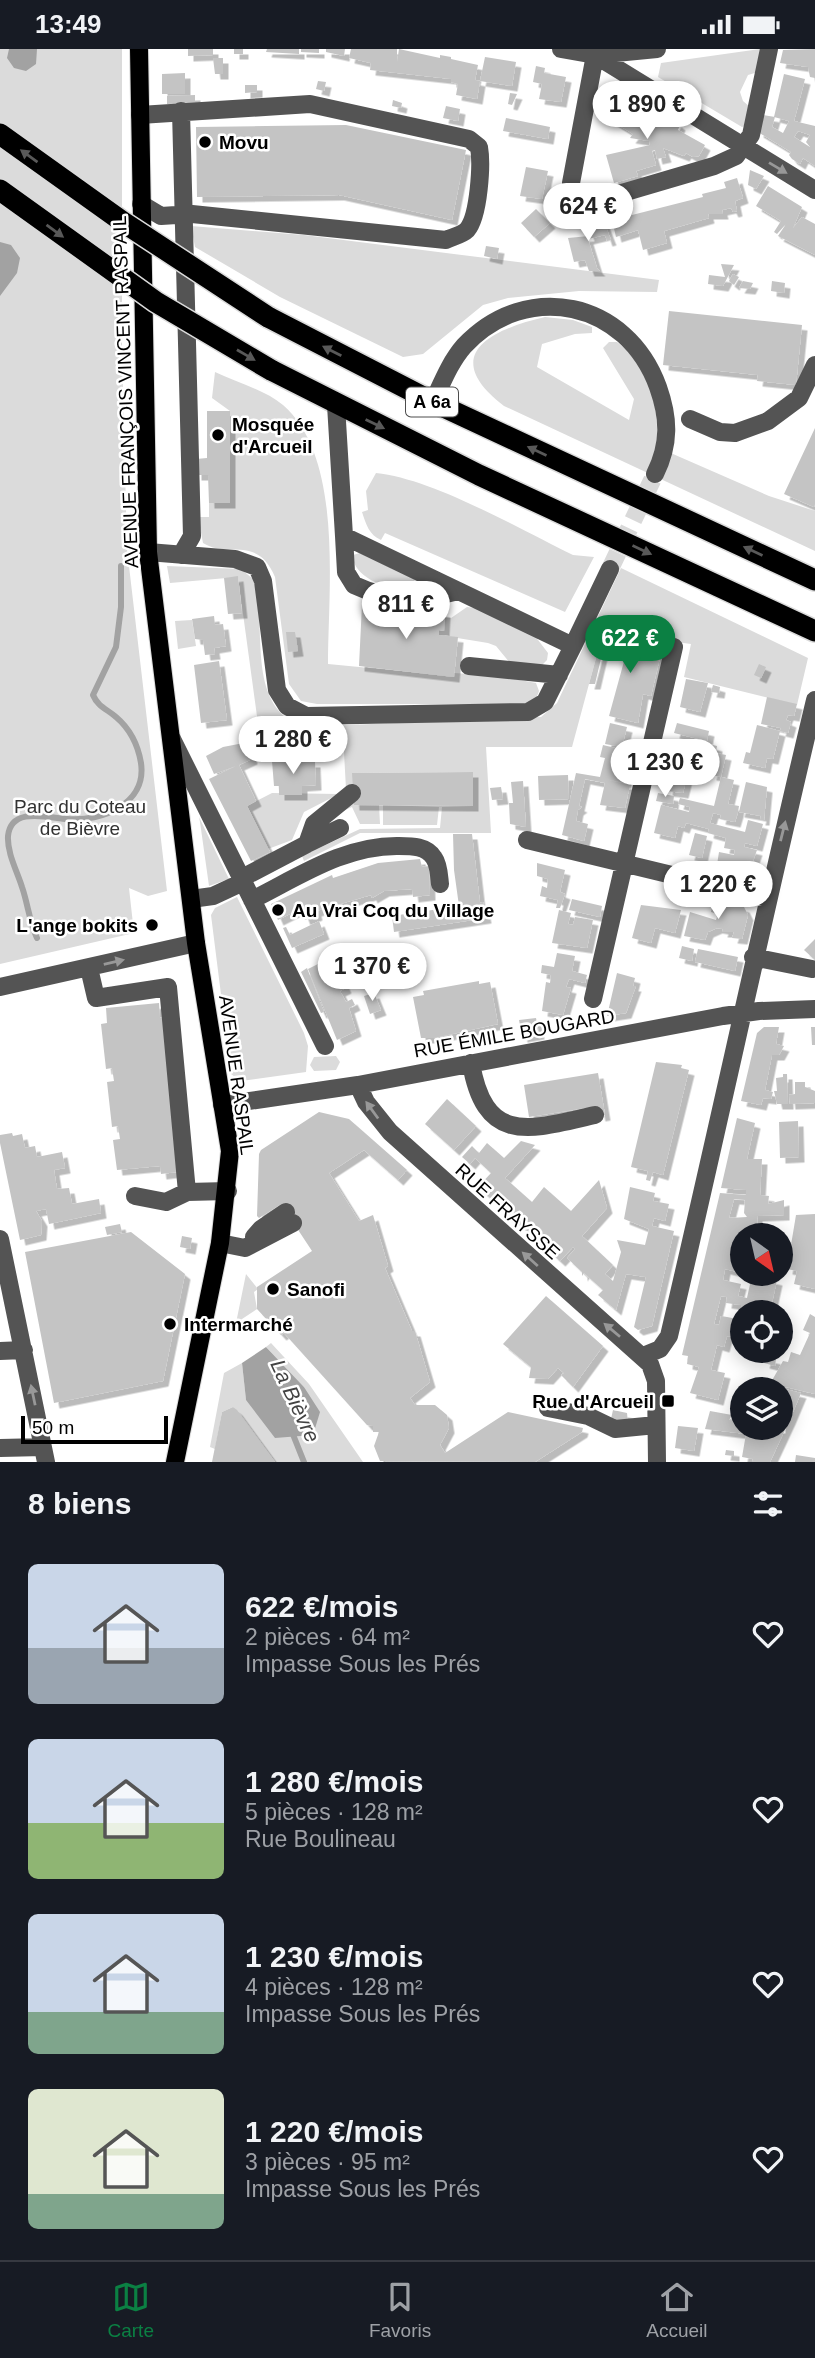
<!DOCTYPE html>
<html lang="fr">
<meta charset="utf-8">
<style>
body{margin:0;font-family:Arial,sans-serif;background:#20242c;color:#f1f3f6;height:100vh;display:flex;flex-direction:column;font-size:26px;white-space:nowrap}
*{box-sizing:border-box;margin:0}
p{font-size:23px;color:#9ea1a6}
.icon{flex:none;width:38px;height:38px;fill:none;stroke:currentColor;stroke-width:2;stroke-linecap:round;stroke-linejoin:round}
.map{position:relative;height:1413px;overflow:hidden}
.details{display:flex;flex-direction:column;background:#171b24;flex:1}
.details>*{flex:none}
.needle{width:46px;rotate:146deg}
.buttons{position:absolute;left:730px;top:1174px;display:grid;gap:14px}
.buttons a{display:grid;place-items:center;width:63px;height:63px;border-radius:50%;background:#171b24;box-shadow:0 4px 18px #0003;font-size:35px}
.scale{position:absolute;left:21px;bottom:18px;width:147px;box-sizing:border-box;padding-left:7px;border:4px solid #000;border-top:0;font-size:19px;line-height:24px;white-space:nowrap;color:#000;-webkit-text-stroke:5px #fff;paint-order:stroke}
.price{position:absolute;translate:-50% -60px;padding:0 16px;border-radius:24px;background:#fff;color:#222;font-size:23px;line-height:46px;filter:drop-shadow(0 2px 4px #0008)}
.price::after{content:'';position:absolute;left:50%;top:42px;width:21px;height:16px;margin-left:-10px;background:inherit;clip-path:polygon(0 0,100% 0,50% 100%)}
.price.active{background:#0b8043;color:#fff}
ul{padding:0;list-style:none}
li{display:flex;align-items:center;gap:21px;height:175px;padding:0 28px}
li span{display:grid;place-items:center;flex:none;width:196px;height:140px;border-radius:10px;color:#555}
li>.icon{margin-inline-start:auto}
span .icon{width:84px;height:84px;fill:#fffc;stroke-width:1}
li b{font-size:30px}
h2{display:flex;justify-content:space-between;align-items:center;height:84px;padding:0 28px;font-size:30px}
.status{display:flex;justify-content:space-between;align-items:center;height:49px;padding:0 35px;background:#171b24;direction:ltr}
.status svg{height:19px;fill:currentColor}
.menu{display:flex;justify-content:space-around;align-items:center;height:98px;border-top:2px solid #363941;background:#171b24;font-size:19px;color:#9ea1a6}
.menu a{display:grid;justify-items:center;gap:4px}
.menu .active{color:#0b8043}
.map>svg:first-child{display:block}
.green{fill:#dbdbdb}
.water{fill:#a2a2a2}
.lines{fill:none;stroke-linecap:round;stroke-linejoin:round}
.stream{stroke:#a2a2a2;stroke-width:6}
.building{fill:#c4c4c4;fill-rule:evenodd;filter:url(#shadow)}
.minor-tunnel{stroke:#d9d9d9;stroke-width:18;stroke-dasharray:18 9;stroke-linecap:butt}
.major-casing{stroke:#dbdbdb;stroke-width:20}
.highway-casing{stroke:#dbdbdb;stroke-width:24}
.minor{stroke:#545454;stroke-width:18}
.major{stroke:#000;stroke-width:18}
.highway{stroke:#000;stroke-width:21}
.highway-bridge-casing{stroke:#dbdbdb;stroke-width:24;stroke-linecap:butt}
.highway-bridge{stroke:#000;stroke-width:21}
.oneway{fill:#595959}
.oneway2{fill:#989898}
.poi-dot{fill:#000;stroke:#fff;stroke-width:2.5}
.labels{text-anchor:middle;stroke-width:5;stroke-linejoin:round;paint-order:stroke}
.shield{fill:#fff;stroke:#4c4c4c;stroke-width:2}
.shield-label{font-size:18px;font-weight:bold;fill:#000}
.poi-label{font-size:19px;font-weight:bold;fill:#000;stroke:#fff;text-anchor:start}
.street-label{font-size:19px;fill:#000;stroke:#fff}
.park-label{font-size:19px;fill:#323232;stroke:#fff}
.water-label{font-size:21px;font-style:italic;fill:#434343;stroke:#fff}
</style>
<div class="status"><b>13:49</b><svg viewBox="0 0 49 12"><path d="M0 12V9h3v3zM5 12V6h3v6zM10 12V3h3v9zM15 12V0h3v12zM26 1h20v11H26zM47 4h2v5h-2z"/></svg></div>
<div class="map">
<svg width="815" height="1413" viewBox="0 0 815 1413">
<defs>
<filter id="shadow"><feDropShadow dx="5.5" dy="5.5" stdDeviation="0" flood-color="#0004"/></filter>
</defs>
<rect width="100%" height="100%" fill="#fff"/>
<path class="green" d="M0 0H122V299L127 500 167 842 148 847 129 839 134 884 0 915Z
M760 0 758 23 748 26 740 43 743 52 750 58 745 77 742 78 658 28 661 14Z
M191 177 304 186 659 231 657 243 579 242 508 249 483 256 423 305 403 308 280 248 207 205 195 198Z
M545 268 573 271 592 278V284L575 285 542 295 537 318 629 371 634 350 603 299 609 293H617C651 319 659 357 657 398L769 447 815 462V502L504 357C439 307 489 281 545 268Z
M215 323C236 333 265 341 283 356 344 409 328 541 328 615L453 627 454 624 498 627 536 634 539 642 536 650 524 655H317L301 652 289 635 275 528C257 485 228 510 203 494L198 468H209V454H229L230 362 212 349Z
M376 424C434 430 519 480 573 506L594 508 565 563 385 484 381 491C369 486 366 475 362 463L368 461 366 442Z
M360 504 414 530 417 539C398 547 351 529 353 506Z
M167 517 241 520 253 530C269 579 244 651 300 678L541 668 557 654 621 519 808 609 797 656 684 628 691 595 603 583 572 698H486L491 784H360L304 812 302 807 360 780 440 779 442 758 473 757V723L353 724V735L346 740 344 703 262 704 238 528 170 534Z
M467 558 475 559 535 587 548 604 547 611 542 616 510 614 496 597 488 594 439 586V581L443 582 445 568 451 569Z
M192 571 196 597 178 600 175 572Z
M272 744 339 745 304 763 292 791 268 800 247 757Z
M354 750V756H379L380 775H360L352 758 331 767Z
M383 756 439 758 437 776H383Z
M199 768 229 830 209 837 200 773Z
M237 848 304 984 308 997 306 1023 241 1032 231 1025 211 866 215 859Z
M336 1007 340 1013 336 1021 314 1022 310 1016 314 1008Z
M246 1225 258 1240 254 1243 257 1260 236 1274Z
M271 1294 309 1335 363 1413H275L233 1358 222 1363 215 1400 210 1398 224 1324 242 1314 246 1351 313 1385 317 1369 304 1338 266 1298Z"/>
<path class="water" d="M9 0H37L36 15 26 22 14 19 7 9Z
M0 193 11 196 20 209 17 224 0 247Z
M266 1298 304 1338 320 1363 313 1386 275 1389 246 1351 242 1314Z"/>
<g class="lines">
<path class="stream" d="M37 889C29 872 28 855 22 838 17 822 7 804 8 787 11 757 49 769 67 770 102 773 147 755 141 714 138 696 129 679 116 668 107 660 98 658 93 646L116 598 121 558V517
M292 1383 304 1413"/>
</g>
<path class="building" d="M188 0H213V6L188 7Z
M234 0H243V5H234Z
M267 0H299V5L266 3Z
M301 0H319V4L301 3Z
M326 0H345L344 7 326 3Z
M351 0H397V13L399 0 440 9V6L451 8V10L478 16 475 31 480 32 485 8 516 13 512 37 480 32 477 50 456 46 458 35 451 33V30L370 21 371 14 349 9Z
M815 0V29L810 28 808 18 780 14 783 1Z
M213 9H223V25H215Z
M536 17 545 19 544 24 566 28 561 53 539 50 542 35 533 33Z
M185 24V45H162V25Z
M784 25 805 30 794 72 815 77V117L803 109 800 115 792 110 789 106 791 103 758 83 763 66 775 68 772 78 783 84 789 72 774 68ZM798 82 810 86 806 93 810 98 794 88Z
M318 32 326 33 324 42 316 40Z
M245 36H257V43L245 44Z
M510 44 517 45 512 56 508 55Z
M195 46V54L167 55V47Z
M619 49 645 65 647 62 673 77 676 73 680 76 678 81 705 96 699 107 693 108 686 104 684 107 663 99 666 108 657 110 655 101 652 102 656 116 636 122 638 127 614 134 606 106 650 96 649 92 630 89 633 85 607 69Z
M393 51 402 54 401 59 392 57Z
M446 57 460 60 458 72 443 69Z
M506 69 550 78 548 90 503 82Z
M346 76 466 101 452 171 339 146 197 148 196 78Z
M526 118 548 122 542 150 520 147Z
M750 121 764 127 756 140 748 136Z
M737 129 743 149 735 152 737 162 733 163 731 159 722 161 723 165H708L709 169 664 182 667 194 643 201 638 181 616 188 612 171 624 168 623 164 631 162 632 166 703 148 702 145 726 139 724 133Z
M768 137 802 158 793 179 802 168 815 175V206L778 187 786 175 777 185 774 183 781 172 756 157Z
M536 160 550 174 534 188 521 174Z
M602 168 611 191 607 192 605 186 588 190 597 219 600 222H589L585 211 574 213 568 189 589 187 585 173Z
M486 197 499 199 497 210 484 207Z
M721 215 734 216 723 237 708 235 709 226 725 228Z
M733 225 739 228 734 236 729 232Z
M743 232 753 234 750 240 739 239Z
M772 232 785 234 784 244 771 242Z
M669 262 802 276 796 336 757 332 758 326 663 316Z
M207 362H230V454H209L208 426H196V410L207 409Z
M815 379V455L814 458 784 445Z
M238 527 242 564 228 565 224 529Z
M362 555 445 563 444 582 439 581V586L458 588 454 628 359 617Z
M214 567 215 576 223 575 226 597 214 599 215 605 205 606 203 591 195 590 192 570Z
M286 583H295L298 602 288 603Z
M603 583 618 584 616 592 662 600 651 647 643 645 638 674 609 667 626 605 603 601 595 635H589Z
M219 612 227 671 201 674 194 616Z
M759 615 766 618 761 629 754 626Z
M686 630 708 634 700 663 680 658Z
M713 636 720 638 719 644 711 643Z
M767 648 797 655 794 667 788 666 786 671 791 673 788 684 780 682 773 710 767 709 765 719 743 714 746 703 750 704 757 676 780 682 781 679 761 675Z
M610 674 627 678 622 698 605 695Z
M677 674 709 682 707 692 674 684Z
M249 693 252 710 239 716 256 752 247 757 270 803 251 812 209 730 236 717 214 725 206 707 223 698Z
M674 693 697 699 689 717 669 713Z
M705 694 717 697 716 703 703 702Z
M603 696 632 703 625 734 605 730 630 736 625 759 600 756 605 734 585 730 579 757 582 758 578 761 576 772 588 775 584 792 562 786 576 724 600 728 605 709 600 708Z
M716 704 726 706 721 728 711 726 714 712 711 711Z
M272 712 315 713 316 736 302 737V746H279V737H274Z
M473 723V757L354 756 352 724Z
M669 724 687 728 683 744 667 742Z
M568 726 569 750 539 751 538 727Z
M721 728 734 731 728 755 739 757 738 763 735 773 720 770 721 766 713 764 710 774 745 783 748 771 763 775 757 797 745 794 744 798 757 801 747 829 716 822 719 803 734 806 735 801 724 799 726 789 708 784 709 780 686 774 684 779 678 777 675 789 654 784 661 756 689 763 690 758 678 755 680 749 714 757Z
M523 732 526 778 510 775 509 754H513L511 733Z
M746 733 767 738 764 771H760L761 767 739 763Z
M501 738 503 750 492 751 490 739Z
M658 744 674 747 673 755 656 752Z
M695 784 707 787 702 809 689 806Z
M453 785H472L480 854 483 853 486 869 394 883 392 867 459 857 454 821Z
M420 810 422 818 429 817 430 846 413 848 412 840 384 842 372 849 371 846 316 862 317 866 305 871 298 852 293 855 296 862 278 871 271 855 332 826 333 829 378 814Z
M537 814 565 821 560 843 565 845 560 859H556L558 851 540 847 542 837 547 839 548 830 537 827Z
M572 850 602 857 600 868 569 861Z
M714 851 744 858 748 866 742 890 732 889 734 883H722L723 880 717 879 708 883 705 891 684 887 690 863 716 871 718 865 711 863Z
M641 856 681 861 675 884 655 879 651 894 632 889Z
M559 861 571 864 568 875 573 876 575 868 593 871 587 899 552 894Z
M319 872 324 885 292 899 283 879 286 878 290 886Z
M815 890V911L804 901Z
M682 897 694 900 692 912 679 909Z
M698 900 738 908 735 922 695 913Z
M557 904 575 907 572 922 587 926 585 934 569 930 566 938 571 939 563 966 542 962 546 933 550 934 551 926 541 924 542 916 554 918Z
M332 908 346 939 340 942 346 953 352 950 355 956 349 959 356 982 337 991 308 920Z
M307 919 324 963 321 964 301 923Z
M617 924 635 929 633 937H636L626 964 607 967Z
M479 932V935L490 933 498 975 434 989H421L413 948 424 946 423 942Z
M374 944 381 961 370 965 364 947Z
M159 954 160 969 166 968 178 1077 172 1078 177 1123 161 1125 160 1117 117 1121 113 1091 120 1090 118 1077 112 1078 107 1033 114 1032 112 1019 106 1020 101 975 107 974 106 959Z
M536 969 539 985 522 988 519 971Z
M764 978H779L776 995 784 997 779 1006H772L765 1041 773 1043 771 1050 763 1049 761 1056 741 1052 757 984Z
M811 978H815V996H812Z
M656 1013 682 1016 681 1019 689 1021 663 1126 653 1123 650 1132 646 1131 648 1122 631 1118Z
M598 1024 605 1066 600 1067 598 1057 529 1068 524 1036Z
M783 1025H787L788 1055H777L774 1042H777L776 1029 783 1028Z
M795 1033H805V1038L815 1042V1054L790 1055 789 1046 795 1045Z
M447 1050 476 1077 454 1101 425 1075Z
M319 1063 349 1070 407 1121 398 1131 364 1101 329 1124 359 1172 373 1166 388 1217 385 1219 412 1282H415L430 1333 410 1349 415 1356H435L447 1366 449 1379 440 1396 445 1404 508 1363 583 1379 582 1383 535 1413 380 1412 374 1397 379 1383H373V1377L367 1376 284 1284 281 1286 257 1260V1238L312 1202 281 1155 259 1169 257 1167 259 1105 261 1101Z
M737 1069 755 1074 747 1110H762L760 1146 769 1147 768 1155 784 1151V1166L757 1167 758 1186H742V1224L725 1220 723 1231 741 1235 738 1247 747 1249 752 1226 777 1231 772 1254 766 1253 763 1264H742L741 1256 726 1254 727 1248 721 1247 714 1275 719 1276 721 1267 727 1268 737 1270 735 1279 740 1281 738 1289 727 1287 724 1298 717 1296 711 1321 725 1324 718 1351 690 1344 699 1318 687 1315 688 1307 682 1306 720 1144 746 1146V1141L721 1139ZM734 1150 745 1151 744 1164 747 1168 729 1169Z
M798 1072 799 1108 780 1109 779 1073Z
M12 1084 13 1087 22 1085 25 1099 35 1097 37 1108 62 1103 65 1119 54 1121 57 1140 69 1139 72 1155 99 1150 101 1164 49 1175 46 1160 36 1162 42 1172 41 1186 20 1191 0 1094V1086Z
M521 1092 535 1096 505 1129 532 1153 544 1138 571 1162 599 1131 607 1159 582 1187 613 1216 605 1225 613 1232 621 1203 617 1191 645 1196 649 1180 624 1170 630 1138 655 1144 653 1152 669 1155 665 1172 654 1169 652 1177 674 1182 652 1277 638 1281 634 1278 646 1228 626 1225 616 1261 598 1246 603 1241 584 1224 582 1227V1223L567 1209 575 1200 573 1198 560 1212 478 1138 491 1124 475 1109 470 1115 462 1108 472 1097 479 1104 487 1094 504 1109Z
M815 1165V1240L794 1235 797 1222 787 1220 796 1166Z
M120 1175 122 1183 107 1186 105 1178Z
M131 1183 185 1225 163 1332 54 1354 25 1203Z
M182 1187 192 1189 190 1200 180 1198Z
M546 1247 603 1297 573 1338 561 1326 564 1324 558 1319 548 1330 529 1329 531 1318 503 1295Z
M810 1265 815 1268V1345L786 1338 785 1340 801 1344 790 1370 770 1413H752L753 1410 742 1408 746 1385 705 1380 710 1362 732 1366 729 1371 742 1373V1379H780V1340L753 1335 754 1331 770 1335 783 1312 788 1313 791 1303 800 1306 810 1284 803 1281Z
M766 1308 776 1310 775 1317 764 1314Z
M233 1358 237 1361 275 1413H212L222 1363Z
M613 1361 627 1364 628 1374 611 1370Z
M678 1377 698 1379 694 1402 675 1399Z
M726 1401 734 1402V1407L725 1406Z
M796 1406 815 1409V1413H795Z"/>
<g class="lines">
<path class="minor-tunnel" d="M610 520 655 425"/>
<g class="major-casing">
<path id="major" d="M139 0 148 503 196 894 230 1102 220 1194 175 1413"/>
</g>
<g class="highway-casing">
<path id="highway" d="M268 268 433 353 815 531
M271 321 479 426 815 582"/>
</g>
<path class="minor" d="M561 0 595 6 657 0
M595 6 571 134 574 148 595 152 714 117 736 107 751 86 769 0
M595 6 815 141
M140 66 310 55 469 90 479 98C482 115 479 167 467 181 462 186 452 188 446 191L192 165 161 167 141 155
M433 353C442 334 450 313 464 297 527 230 627 252 658 338 669 369 670 395 655 425
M336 356 344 487 573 597 610 520
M690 370 720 383 735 384 768 372 799 349 815 316
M344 487 346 523 354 536C390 553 421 552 458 542
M148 503 235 510 257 518 263 532 277 641 287 657 306 667 528 663 545 653 573 597
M181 506 192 487 181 62
M469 617 559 626
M172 690 325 997
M527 791 767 849
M307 795 340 779
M242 829 307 795 314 775 352 744
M191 850 213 847 243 833
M252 851C300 827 345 796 399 797 412 797 427 797 434 809 439 816 439 827 440 835
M753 908 812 920
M89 919 96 949 168 938 187 1143 166 1153 135 1147
M0 938 196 894
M593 950 674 598
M471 1014C485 1098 532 1080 595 1066
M358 1036 366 1053 390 1083 650 1315 656 1332 657 1413
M222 1056 358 1036 723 967 759 962 815 960
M187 1143 228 1142
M254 1188 261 1180 286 1163
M0 1190 46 1413
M220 1194 245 1199 293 1174
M0 1302 24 1301
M643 1307 660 1300 669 1287C719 1075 764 863 815 651
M548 1359 588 1367 615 1380 656 1376
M0 1399 43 1398"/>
<use href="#major" class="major"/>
<use href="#highway" class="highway"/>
<g class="highway-bridge-casing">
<path id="highway-bridge" d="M0 85 123 173 268 268
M0 141 156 253 271 321"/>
</g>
<use href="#highway-bridge" class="highway-bridge"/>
</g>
<defs><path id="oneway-solid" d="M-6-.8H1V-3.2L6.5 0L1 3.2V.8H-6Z" transform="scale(1.75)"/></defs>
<g class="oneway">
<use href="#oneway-solid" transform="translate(29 107) rotate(-144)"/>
<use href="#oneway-solid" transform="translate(55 182) rotate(36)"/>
<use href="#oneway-solid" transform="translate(332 302) rotate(-153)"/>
<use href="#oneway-solid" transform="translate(246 306) rotate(30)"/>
<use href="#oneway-solid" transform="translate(375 375) rotate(26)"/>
<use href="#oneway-solid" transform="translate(537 402) rotate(-155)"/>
<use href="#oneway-solid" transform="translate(642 501) rotate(25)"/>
<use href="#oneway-solid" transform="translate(753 502) rotate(-155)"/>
</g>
<g class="oneway2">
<use href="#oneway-solid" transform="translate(778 119) rotate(31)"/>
<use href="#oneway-solid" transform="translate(783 782) rotate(-76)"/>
<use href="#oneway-solid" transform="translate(114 913) rotate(-13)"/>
<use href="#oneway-solid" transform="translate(372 1061) rotate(-126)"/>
<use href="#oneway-solid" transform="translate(530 1210) rotate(-138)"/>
<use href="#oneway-solid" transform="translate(612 1281) rotate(-140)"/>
<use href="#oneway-solid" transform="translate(33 1346) rotate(-102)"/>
</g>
<g class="poi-dot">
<circle cx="205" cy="93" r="7"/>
<circle cx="218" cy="386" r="7"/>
<circle cx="278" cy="861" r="7"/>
<circle cx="152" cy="876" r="7"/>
<circle cx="273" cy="1240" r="7"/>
<circle cx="170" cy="1275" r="7"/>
<rect x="661" y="1345" width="14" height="14" rx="3.5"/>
</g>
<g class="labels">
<rect class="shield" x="406" y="338.5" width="52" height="29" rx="5"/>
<g class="shield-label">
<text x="432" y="359">A 6a</text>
</g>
<g class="poi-label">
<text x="219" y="100">Movu</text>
<text x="232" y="382">Mosquée<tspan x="232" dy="22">d'Arcueil</tspan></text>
<text x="292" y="868">Au Vrai Coq du Village</text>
<text x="138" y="883" text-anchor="end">L'ange bokits</text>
<text x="287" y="1247">Sanofi</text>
<text x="184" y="1282">Intermarché</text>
<text x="654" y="1359" text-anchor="end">Rue d'Arcueil</text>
</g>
<g class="street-label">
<text transform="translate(125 343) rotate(-92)" y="7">AVENUE FRANÇOIS VINCENT RASPAIL</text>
<text transform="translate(514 984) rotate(-10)" y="7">RUE ÉMILE BOUGARD</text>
<text transform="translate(237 1026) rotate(82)" y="7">AVENUE RASPAIL</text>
<text transform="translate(508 1162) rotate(42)" y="7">RUE FRAYSSE</text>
</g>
<g class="park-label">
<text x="80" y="764">Parc du Coteau<tspan x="80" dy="22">de Bièvre</tspan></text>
</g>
<g class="water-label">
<text transform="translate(295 1352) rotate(65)" y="7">La Bièvre</text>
</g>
</g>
</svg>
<div class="buttons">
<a><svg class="needle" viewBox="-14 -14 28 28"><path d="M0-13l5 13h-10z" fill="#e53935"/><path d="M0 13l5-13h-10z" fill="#9ea1a6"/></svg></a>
<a><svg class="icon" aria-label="locate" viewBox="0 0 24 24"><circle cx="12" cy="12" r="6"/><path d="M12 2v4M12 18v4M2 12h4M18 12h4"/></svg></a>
<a><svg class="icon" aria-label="layers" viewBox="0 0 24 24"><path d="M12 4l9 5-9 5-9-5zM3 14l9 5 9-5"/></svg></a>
</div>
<div class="scale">50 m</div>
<b class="price" style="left:647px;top:92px">1 890 €</b>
<b class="price" style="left:588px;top:194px">624 €</b>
<b class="price" style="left:406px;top:592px">811 €</b>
<b class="price active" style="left:630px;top:626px">622 €</b>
<b class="price" style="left:293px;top:727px">1 280 €</b>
<b class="price" style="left:665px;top:750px">1 230 €</b>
<b class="price" style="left:718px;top:872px">1 220 €</b>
<b class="price" style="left:372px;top:954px">1 370 €</b>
</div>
<section class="details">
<h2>8 biens<svg class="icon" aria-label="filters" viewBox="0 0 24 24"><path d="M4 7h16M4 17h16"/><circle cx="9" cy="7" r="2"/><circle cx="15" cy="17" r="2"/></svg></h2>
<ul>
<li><span style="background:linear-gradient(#c9d6e8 60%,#9aa5b1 0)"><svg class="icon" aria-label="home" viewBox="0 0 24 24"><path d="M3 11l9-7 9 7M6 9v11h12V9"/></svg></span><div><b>622 €/mois</b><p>2 pièces · 64 m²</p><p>Impasse Sous les Prés</p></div><svg class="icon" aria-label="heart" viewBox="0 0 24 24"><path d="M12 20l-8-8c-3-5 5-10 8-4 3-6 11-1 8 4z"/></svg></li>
<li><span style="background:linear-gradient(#c9d6e8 60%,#8fb573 0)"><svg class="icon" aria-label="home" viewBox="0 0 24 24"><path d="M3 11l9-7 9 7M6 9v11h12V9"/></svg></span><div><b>1 280 €/mois</b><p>5 pièces · 128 m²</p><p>Rue Boulineau</p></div><svg class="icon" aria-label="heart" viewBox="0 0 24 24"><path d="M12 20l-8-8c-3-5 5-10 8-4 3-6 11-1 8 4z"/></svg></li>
<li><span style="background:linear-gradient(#c9d6e8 70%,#7fa58c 0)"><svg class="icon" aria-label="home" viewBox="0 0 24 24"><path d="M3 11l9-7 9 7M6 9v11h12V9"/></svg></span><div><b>1 230 €/mois</b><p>4 pièces · 128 m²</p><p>Impasse Sous les Prés</p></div><svg class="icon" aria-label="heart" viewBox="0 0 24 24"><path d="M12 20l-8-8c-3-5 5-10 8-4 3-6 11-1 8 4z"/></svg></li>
<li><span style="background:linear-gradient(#dfe7d0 75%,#7fa58c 0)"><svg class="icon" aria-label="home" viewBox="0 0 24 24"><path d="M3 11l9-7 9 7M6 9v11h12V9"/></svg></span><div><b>1 220 €/mois</b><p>3 pièces · 95 m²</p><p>Impasse Sous les Prés</p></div><svg class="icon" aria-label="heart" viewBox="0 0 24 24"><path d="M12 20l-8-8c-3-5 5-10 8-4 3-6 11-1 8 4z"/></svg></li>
</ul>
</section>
<nav class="menu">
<a class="active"><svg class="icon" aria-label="map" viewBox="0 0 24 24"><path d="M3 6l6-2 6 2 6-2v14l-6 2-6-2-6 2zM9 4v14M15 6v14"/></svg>Carte</a>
<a><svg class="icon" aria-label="saved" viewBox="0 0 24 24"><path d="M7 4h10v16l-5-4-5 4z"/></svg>Favoris</a>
<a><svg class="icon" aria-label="home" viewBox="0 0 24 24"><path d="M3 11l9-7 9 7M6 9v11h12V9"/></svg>Accueil</a>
</nav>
